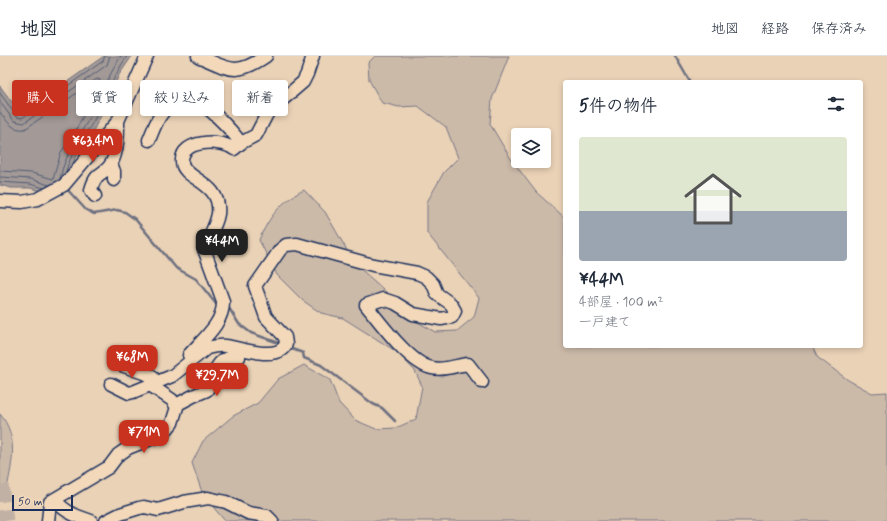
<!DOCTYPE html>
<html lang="ja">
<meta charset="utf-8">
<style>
body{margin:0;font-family:Mynerve,"Klee One",sans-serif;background:#f2f2f3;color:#1f2937;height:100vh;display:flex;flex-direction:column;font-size:15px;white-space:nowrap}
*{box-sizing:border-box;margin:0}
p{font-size:13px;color:#747a83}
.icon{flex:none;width:22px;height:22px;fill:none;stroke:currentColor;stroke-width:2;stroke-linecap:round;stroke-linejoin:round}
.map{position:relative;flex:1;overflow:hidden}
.details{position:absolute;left:563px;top:24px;width:300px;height:268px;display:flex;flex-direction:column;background:#fff;border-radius:4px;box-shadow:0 2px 6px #0003}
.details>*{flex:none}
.guide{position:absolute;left:12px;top:24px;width:380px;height:36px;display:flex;gap:8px}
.fabs{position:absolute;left:511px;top:72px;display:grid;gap:8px}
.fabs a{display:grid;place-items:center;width:40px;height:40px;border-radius:4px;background:#fff;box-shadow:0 2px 6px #0003;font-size:20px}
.scale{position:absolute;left:12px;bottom:10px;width:61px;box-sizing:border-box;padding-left:4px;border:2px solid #1b2f5e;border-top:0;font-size:11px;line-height:14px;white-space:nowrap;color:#1b2f5e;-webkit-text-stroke:3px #f3d9ba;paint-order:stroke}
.price{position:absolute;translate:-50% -34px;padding:0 9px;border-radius:8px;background:#c8321e;color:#fff;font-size:13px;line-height:26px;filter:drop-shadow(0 1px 2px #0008)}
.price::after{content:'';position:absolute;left:50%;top:24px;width:12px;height:9px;margin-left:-6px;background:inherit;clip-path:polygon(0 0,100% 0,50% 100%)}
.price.selected{background:#222;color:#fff}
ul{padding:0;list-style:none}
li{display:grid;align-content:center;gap:8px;height:212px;padding:0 16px}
li span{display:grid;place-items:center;height:124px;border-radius:4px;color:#555}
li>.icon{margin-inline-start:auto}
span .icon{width:72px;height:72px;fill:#fffc;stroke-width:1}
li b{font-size:17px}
h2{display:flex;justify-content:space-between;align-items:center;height:48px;padding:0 16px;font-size:17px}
.chip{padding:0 14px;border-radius:4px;background:#fff;box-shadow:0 2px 6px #0003;font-size:14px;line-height:36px}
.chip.selected{background:#c8321e;color:#fff}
header{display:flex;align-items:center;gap:24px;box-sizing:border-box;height:56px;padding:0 20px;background:#fff;border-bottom:1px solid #e0e1e3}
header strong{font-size:19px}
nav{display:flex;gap:22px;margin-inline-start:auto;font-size:14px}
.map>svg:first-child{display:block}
.green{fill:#ccbaa9;stroke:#747484}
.water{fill:#a39a97;stroke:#6d6f80}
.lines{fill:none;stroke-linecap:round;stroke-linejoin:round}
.shore{stroke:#515a75;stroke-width:1}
.stream{stroke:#6d6f80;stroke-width:2.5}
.highway-tunnel{stroke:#c1b1a4;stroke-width:17;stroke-dasharray:17 8;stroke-linecap:butt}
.minor-casing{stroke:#1b2f5e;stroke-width:15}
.minor{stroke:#f3d9ba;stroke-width:12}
</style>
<header>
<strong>地図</strong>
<nav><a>地図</a><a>経路</a><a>保存済み</a></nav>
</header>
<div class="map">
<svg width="887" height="465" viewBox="0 0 887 465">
<rect width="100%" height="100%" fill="#ead2b6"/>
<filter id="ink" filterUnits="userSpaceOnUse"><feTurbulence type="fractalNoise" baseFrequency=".025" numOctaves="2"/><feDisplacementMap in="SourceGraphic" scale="8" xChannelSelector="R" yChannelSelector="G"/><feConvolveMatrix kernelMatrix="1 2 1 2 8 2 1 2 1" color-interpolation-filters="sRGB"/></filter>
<g filter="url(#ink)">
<path class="green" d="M375 0H509L492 43 490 68 511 103 536 136 565 162V290H812L817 301 848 324 872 337 887 336V465H225L203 439 192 407 203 385 233 360 258 347 278 323 304 309 330 324 339 347 355 364 376 373 396 372 416 363 422 330 415 315 397 296 343 262 321 257 302 244 277 219 259 184C269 161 281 145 304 134L325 156 355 208 382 232 409 261 435 276 457 275 474 261 479 242 427 177V146L444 116 458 102 446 71 418 50 399 51 382 47 369 24 368 7Z
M0 358C19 381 12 407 7 432L0 438Z"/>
<path class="water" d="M104 0H132L119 19 103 56 85 90 75 102 67 130 42 135 30 132H11L0 129V30L21 58Z"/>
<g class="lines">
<path class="shore" d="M0 37 17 61 22 62 103 5 105 0
M0 46 14 65 24 67 107 9 110 0
M0 56C7 65 12 75 25 73L97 23 100 24 89 49 72 81 61 96 53 123 32 117 0 115
M66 115C70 98 84 82 93 66 105 44 113 21 127 0
M0 121 31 123 49 129
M60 123C65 95 82 78 95 52 103 34 110 17 121 0
M0 126 30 128 44 132"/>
<path class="stream" d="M675 0 690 26
M66 132 86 154 94 158 117 154 125 156 135 163 176 212 196 223 216 248
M229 252 239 268 251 277 279 287
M289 292 303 297 304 302 321 309 373 348 382 352 395 365"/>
<path class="highway-tunnel" d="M0 429 5 465"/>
<g class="minor-casing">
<path id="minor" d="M198 0C229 13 235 21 266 0
M149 84C153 75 156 64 163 56 168 50 181 42 190 43 205 45 232 75 241 87
M111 109 114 115V124
M95 140 91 134C96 114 104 120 111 108 118 96 118 77 118 65
M0 145 22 146 38 143 64 129 118 65 147 0
M189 299C203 283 224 267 223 245L204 193C208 182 216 170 218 158 222 125 183 124 182 106 180 83 222 83 234 93L241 87 256 79 268 56 303 26 307 18 313 0
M124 310 152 320
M111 328 129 337 133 336 172 320 207 292C214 290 220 289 226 290 241 292 278 306 286 288L285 281 266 261 255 230 280 194 286 189 297 188 373 209 417 217 426 221 433 228 437 238 451 248 455 255 452 261 441 263 413 258 395 247 383 243 366 249C380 266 410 308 432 312 443 315 457 309 468 308L482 326
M176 349 193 340 207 334C215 317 216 299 239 301
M48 465 50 446 55 443
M91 465C77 460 63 456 55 443L109 411 118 399 128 392 163 378 172 367 177 351 172 344 153 331 152 321
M106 465 120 458 139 452 144 451 158 454 184 446 208 442 226 446 248 457 267 460 272 465"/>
</g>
<use href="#minor" class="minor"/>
</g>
</g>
</svg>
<div class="fabs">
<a><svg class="icon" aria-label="layers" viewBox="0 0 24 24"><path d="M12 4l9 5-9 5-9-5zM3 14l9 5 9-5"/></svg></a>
</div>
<div class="scale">50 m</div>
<b class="price" style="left:93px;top:107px">¥63.4M</b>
<b class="price selected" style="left:222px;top:207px">¥44M</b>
<b class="price" style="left:132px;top:323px">¥68M</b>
<b class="price" style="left:217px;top:341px">¥29.7M</b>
<b class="price" style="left:144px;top:398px">¥71M</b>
<div class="guide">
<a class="chip selected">購入</a>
<a class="chip">賃貸</a>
<a class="chip">絞り込み</a>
<a class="chip">新着</a>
</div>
<section class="details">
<h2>5件の物件<svg class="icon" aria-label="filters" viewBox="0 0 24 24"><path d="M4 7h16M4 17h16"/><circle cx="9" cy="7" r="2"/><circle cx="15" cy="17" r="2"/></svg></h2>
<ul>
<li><span style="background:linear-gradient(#dfe7d0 60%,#9aa5b1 0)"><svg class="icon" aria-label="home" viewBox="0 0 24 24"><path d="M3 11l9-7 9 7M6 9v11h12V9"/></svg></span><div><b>¥44M</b><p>4部屋 · 100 m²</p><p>一戸建て</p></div></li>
</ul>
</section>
</div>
